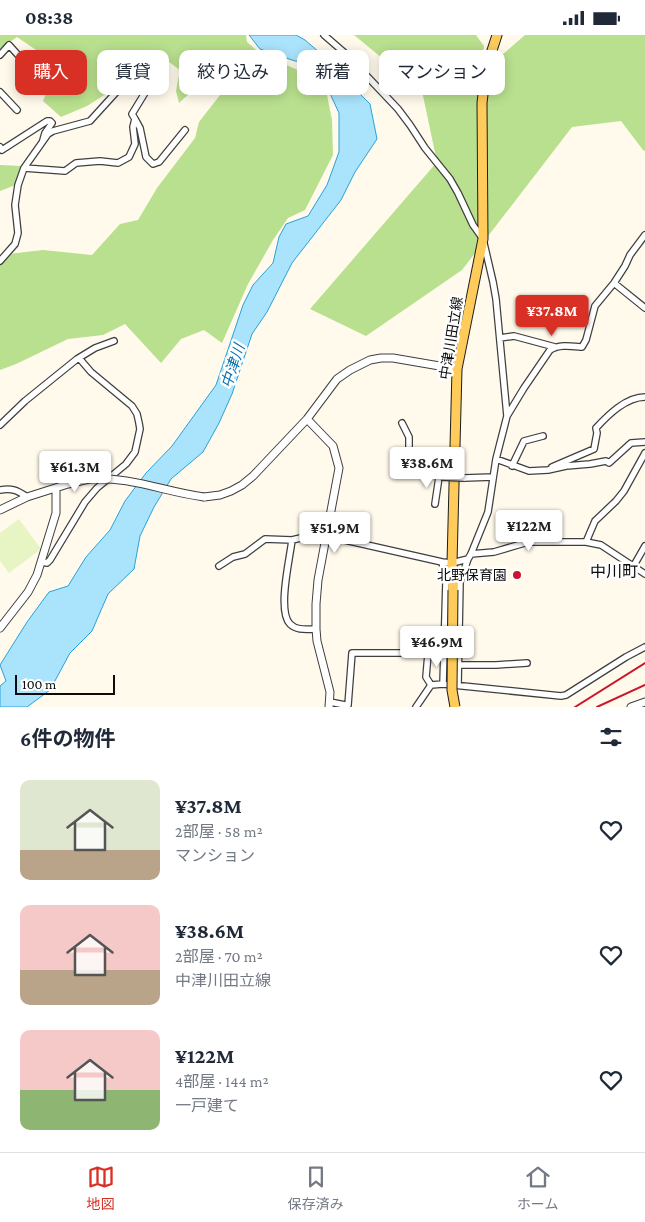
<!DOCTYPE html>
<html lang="ja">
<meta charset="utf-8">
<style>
body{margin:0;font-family:"Crimson Pro","Noto Sans JP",serif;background:#f2f2f3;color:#1f2937;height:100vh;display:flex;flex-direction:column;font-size:19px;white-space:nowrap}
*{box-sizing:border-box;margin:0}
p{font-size:16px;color:#747a83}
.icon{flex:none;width:28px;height:28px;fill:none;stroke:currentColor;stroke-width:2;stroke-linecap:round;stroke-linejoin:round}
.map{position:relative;height:672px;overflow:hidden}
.sheet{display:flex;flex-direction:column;background:#fff;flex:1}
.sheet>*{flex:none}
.guide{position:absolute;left:15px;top:15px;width:615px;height:45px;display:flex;gap:10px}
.scale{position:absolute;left:15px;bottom:12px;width:100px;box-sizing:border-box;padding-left:5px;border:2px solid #0c0c0c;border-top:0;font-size:14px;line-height:18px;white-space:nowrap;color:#0c0c0c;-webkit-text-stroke:4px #fff;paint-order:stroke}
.price{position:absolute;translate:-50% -42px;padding:0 11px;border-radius:5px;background:#fff;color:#222;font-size:16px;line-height:32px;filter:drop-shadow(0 1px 2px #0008)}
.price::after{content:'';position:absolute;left:50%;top:30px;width:15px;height:11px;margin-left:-8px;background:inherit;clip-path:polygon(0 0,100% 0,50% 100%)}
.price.selected{background:#d93025;color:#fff}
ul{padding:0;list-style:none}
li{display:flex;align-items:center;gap:15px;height:125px;padding:0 20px}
li span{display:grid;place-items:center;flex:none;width:140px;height:100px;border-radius:10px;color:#555}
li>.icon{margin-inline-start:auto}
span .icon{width:60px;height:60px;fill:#fffc;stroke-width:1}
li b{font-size:21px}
h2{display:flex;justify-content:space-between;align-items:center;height:60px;padding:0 20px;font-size:21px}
.pill{padding:0 18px;border-radius:10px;background:#fff;box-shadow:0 2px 12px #0003;font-size:18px;line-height:45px}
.pill.selected{background:#d93025;color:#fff}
.status{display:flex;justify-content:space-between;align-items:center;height:35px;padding:0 25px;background:#fff;direction:ltr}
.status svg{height:14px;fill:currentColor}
.tab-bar{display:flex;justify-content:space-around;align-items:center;height:70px;border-top:1px solid #e0e1e3;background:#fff;font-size:14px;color:#747a83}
.tab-bar a{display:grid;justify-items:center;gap:2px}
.tab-bar .selected{color:#d93025}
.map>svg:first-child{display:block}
.forest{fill:#b9e08e}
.pitch{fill:#e7f4c3}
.water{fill:#aae4fc;stroke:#29a1db}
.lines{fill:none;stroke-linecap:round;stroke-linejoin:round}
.minor-casing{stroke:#3f3f3f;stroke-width:8}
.tertiary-casing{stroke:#3f3f3f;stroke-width:9}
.primary-casing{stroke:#1d1d1d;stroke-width:11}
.minor{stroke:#fff;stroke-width:5.5}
.tertiary{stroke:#fff;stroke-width:7}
.primary{stroke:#ffcb5b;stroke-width:9}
.rail{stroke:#ca162c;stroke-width:2}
.minor-bridge-casing{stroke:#3f3f3f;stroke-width:8;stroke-linecap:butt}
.tertiary-bridge-casing{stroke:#3f3f3f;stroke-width:9;stroke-linecap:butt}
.primary-bridge-casing{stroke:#1d1d1d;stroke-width:11;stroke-linecap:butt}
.minor-bridge{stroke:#fff;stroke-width:5.5}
.tertiary-bridge{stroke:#fff;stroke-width:7}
.primary-bridge{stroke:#ffcb5b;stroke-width:9}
.poi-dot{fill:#ca162c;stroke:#fff;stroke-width:2}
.labels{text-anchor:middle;stroke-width:5;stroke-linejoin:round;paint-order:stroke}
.street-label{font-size:14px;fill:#0c0c0c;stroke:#fff}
.poi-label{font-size:14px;fill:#0c0c0c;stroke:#fff;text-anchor:end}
.water-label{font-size:15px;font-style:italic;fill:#0970aa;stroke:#fff}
.quarter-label{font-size:16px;fill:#0c0c0c;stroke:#fff}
</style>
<div class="status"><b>08:38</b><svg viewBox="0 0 49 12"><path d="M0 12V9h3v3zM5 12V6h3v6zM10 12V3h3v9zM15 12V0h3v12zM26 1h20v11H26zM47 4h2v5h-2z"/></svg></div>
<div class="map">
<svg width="645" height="672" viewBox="0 0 645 672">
<rect width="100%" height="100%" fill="#fffaeb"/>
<path class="forest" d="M0 0H246L247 7 261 19 314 42 327 60 332 85 333 120 305 175 288 183 273 205 248 249 222 308 204 295 181 304 161 328 125 289 103 300 68 304 16 329 0 335V220L43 215 92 220 120 189 138 185 157 153 195 103 199 87 220 60 202 47 179 68 176 56 180 35 165 24 123 48 87 71 61 82 43 66 58 30 17 2 0 14Z
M354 0H476L484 11 477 51 492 53 495 31 502 20 525 0H645V116L643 115 621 86 572 92 462 235 366 301 310 274 437 127 422 56Z
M0 130 21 131 18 149 0 156Z"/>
<path class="pitch" d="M19 484 41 514 9 538 0 526V498Z"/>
<path class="water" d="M249 0H296L305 5 341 36 360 59 370 69 377 104 355 137 341 165 292 228 267 277 252 299 232 359 219 388 203 417 171 444 154 472 140 501 134 534 108 559 92 596 70 618 50 655 27 672H0V651L6 646 0 630 27 587 49 557 68 551 86 522 110 495 125 466 146 438 172 411 216 350 243 270 253 250 273 228 279 202 286 189 308 181 327 150 339 117V78L321 39 313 28 295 26 260 14Z"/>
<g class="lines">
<g class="minor-casing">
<path id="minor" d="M324 0 346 19 398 74 410 90 425 113 450 144 458 158 473 190 483 204 493 247 496 264 507 381
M0 20 9 10 46 51
M0 57 17 75
M0 112 2 115 47 86H50L52 88 45 98 43 105
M24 133 48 99 53 96 90 86 120 53 135 44 144 41 149 43 151 48 132 79 135 84
M0 226 15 209 18 198 15 170 18 150 24 133 65 136 76 128 100 126 118 128 129 122 135 109 133 92 135 84 140 93 146 122 153 129 159 127 185 95
M614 248 645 273
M500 303 514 301 555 312
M402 388 409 402V418L427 436 441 442
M0 390 25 366 77 324 95 313 114 306
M496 424 529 436 548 435 566 431 590 429 606 426 609 428 631 408 645 407
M512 431 524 406 543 401
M552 432 594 414 597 398 596 393C608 380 626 362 645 362
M464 443 493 442
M0 455C12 453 17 455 27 462
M435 469 439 442
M292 505C290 523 277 576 290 589 297 596 307 594 316 594
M586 507 595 486 616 466 624 456 645 418
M471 519 494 517 528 507H586L601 510 645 539
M42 527 47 528 50 525 85 467 97 453 126 429 135 417 140 394 139 388 137 379 132 371 91 337 79 323
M442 527 446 546 443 649
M219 531 233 522 245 519 265 504 292 505 305 502 327 501 442 527 452 528 468 524 471 519 488 477 496 424 507 381 524 353 550 315C559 309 571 311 582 312L586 305 595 271 614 248 625 231 630 220 645 200
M454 532 460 547 458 650
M633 532 645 511
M460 547 468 524
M428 619 426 642 431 650
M458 630H496L527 628
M330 667 345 670 346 672
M345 670H348L352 618H444
M416 672 431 650 443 649 561 661 566 660 626 622 645 612"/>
</g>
<g class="tertiary-casing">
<path id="tertiary" d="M307 384 333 411 339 433 318 545 316 569V594L317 606 330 657 329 672
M204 462 220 460 231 456 242 450 253 441 307 384 337 344 350 335 370 325 381 323H393L457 334
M0 475 27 462 68 449 89 444
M0 593 28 557 37 540 56 478V453
M631 672 645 667"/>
</g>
<g class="primary-casing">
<path id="primary" d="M453 555 452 528 457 334 483 204 482 68 486 34 497 0"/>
</g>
<use href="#minor" class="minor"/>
<use href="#tertiary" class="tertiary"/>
<use href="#primary" class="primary"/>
<path class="rail" d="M575 672 645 628
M597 672 645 650"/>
<g class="minor-bridge-casing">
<path id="minor-bridge" d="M441 442 464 443"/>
</g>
<g class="tertiary-bridge-casing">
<path id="tertiary-bridge" d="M89 444C130 441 165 457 204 462"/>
</g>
<g class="primary-bridge-casing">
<path id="primary-bridge" d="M453 555 452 655 455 672"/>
</g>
<use href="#minor-bridge" class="minor-bridge"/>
<use href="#tertiary-bridge" class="tertiary-bridge"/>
<use href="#primary-bridge" class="primary-bridge"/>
</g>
<circle class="poi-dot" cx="517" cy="540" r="5"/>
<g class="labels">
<g class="street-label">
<text transform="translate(451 303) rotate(-81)" y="5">中津川田立線</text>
</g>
<g class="poi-label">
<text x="507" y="545">北野保育園</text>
</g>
<g class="water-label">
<text transform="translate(233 331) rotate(-72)" y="5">中津川</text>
</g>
<g class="quarter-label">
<text x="614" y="542">中川町</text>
</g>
</g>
</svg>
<div class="scale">100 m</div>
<b class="price selected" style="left:552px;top:302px">¥37.8M</b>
<b class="price" style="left:427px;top:454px">¥38.6M</b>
<b class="price" style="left:75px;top:458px">¥61.3M</b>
<b class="price" style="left:529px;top:517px">¥122M</b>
<b class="price" style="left:335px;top:519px">¥51.9M</b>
<b class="price" style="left:437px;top:633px">¥46.9M</b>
<div class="guide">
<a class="pill selected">購入</a>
<a class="pill">賃貸</a>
<a class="pill">絞り込み</a>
<a class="pill">新着</a>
<a class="pill">マンション</a>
</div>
</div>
<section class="sheet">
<h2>6件の物件<svg class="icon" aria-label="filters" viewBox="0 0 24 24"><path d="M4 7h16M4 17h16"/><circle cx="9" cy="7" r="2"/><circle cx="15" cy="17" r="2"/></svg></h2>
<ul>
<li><span style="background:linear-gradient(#dfe7d0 70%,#b9a48a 0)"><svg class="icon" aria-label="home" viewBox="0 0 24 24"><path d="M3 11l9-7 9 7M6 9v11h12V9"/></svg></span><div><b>¥37.8M</b><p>2部屋 · 58 m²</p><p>マンション</p></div><svg class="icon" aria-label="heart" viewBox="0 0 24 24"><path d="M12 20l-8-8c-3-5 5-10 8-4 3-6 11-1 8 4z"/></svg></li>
<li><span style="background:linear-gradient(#f6c9c9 65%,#b9a48a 0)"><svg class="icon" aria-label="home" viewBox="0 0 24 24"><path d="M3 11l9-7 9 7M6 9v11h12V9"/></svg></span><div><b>¥38.6M</b><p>2部屋 · 70 m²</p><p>中津川田立線</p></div><svg class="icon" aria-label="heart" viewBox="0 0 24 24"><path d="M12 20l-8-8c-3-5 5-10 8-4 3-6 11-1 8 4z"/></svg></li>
<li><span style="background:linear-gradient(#f6c9c9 60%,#8fb573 0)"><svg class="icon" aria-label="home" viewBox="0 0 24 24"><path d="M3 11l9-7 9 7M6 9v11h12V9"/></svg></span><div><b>¥122M</b><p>4部屋 · 144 m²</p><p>一戸建て</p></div><svg class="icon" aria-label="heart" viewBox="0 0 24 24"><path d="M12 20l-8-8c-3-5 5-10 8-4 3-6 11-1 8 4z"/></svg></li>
</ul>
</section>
<nav class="tab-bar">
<a class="selected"><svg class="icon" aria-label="map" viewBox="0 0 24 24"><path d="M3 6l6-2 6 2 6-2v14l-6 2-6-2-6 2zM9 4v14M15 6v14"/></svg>地図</a>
<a><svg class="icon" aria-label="saved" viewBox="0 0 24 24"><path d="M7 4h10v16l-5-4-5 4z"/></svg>保存済み</a>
<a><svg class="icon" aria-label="home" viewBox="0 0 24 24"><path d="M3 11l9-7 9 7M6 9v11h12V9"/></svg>ホーム</a>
</nav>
